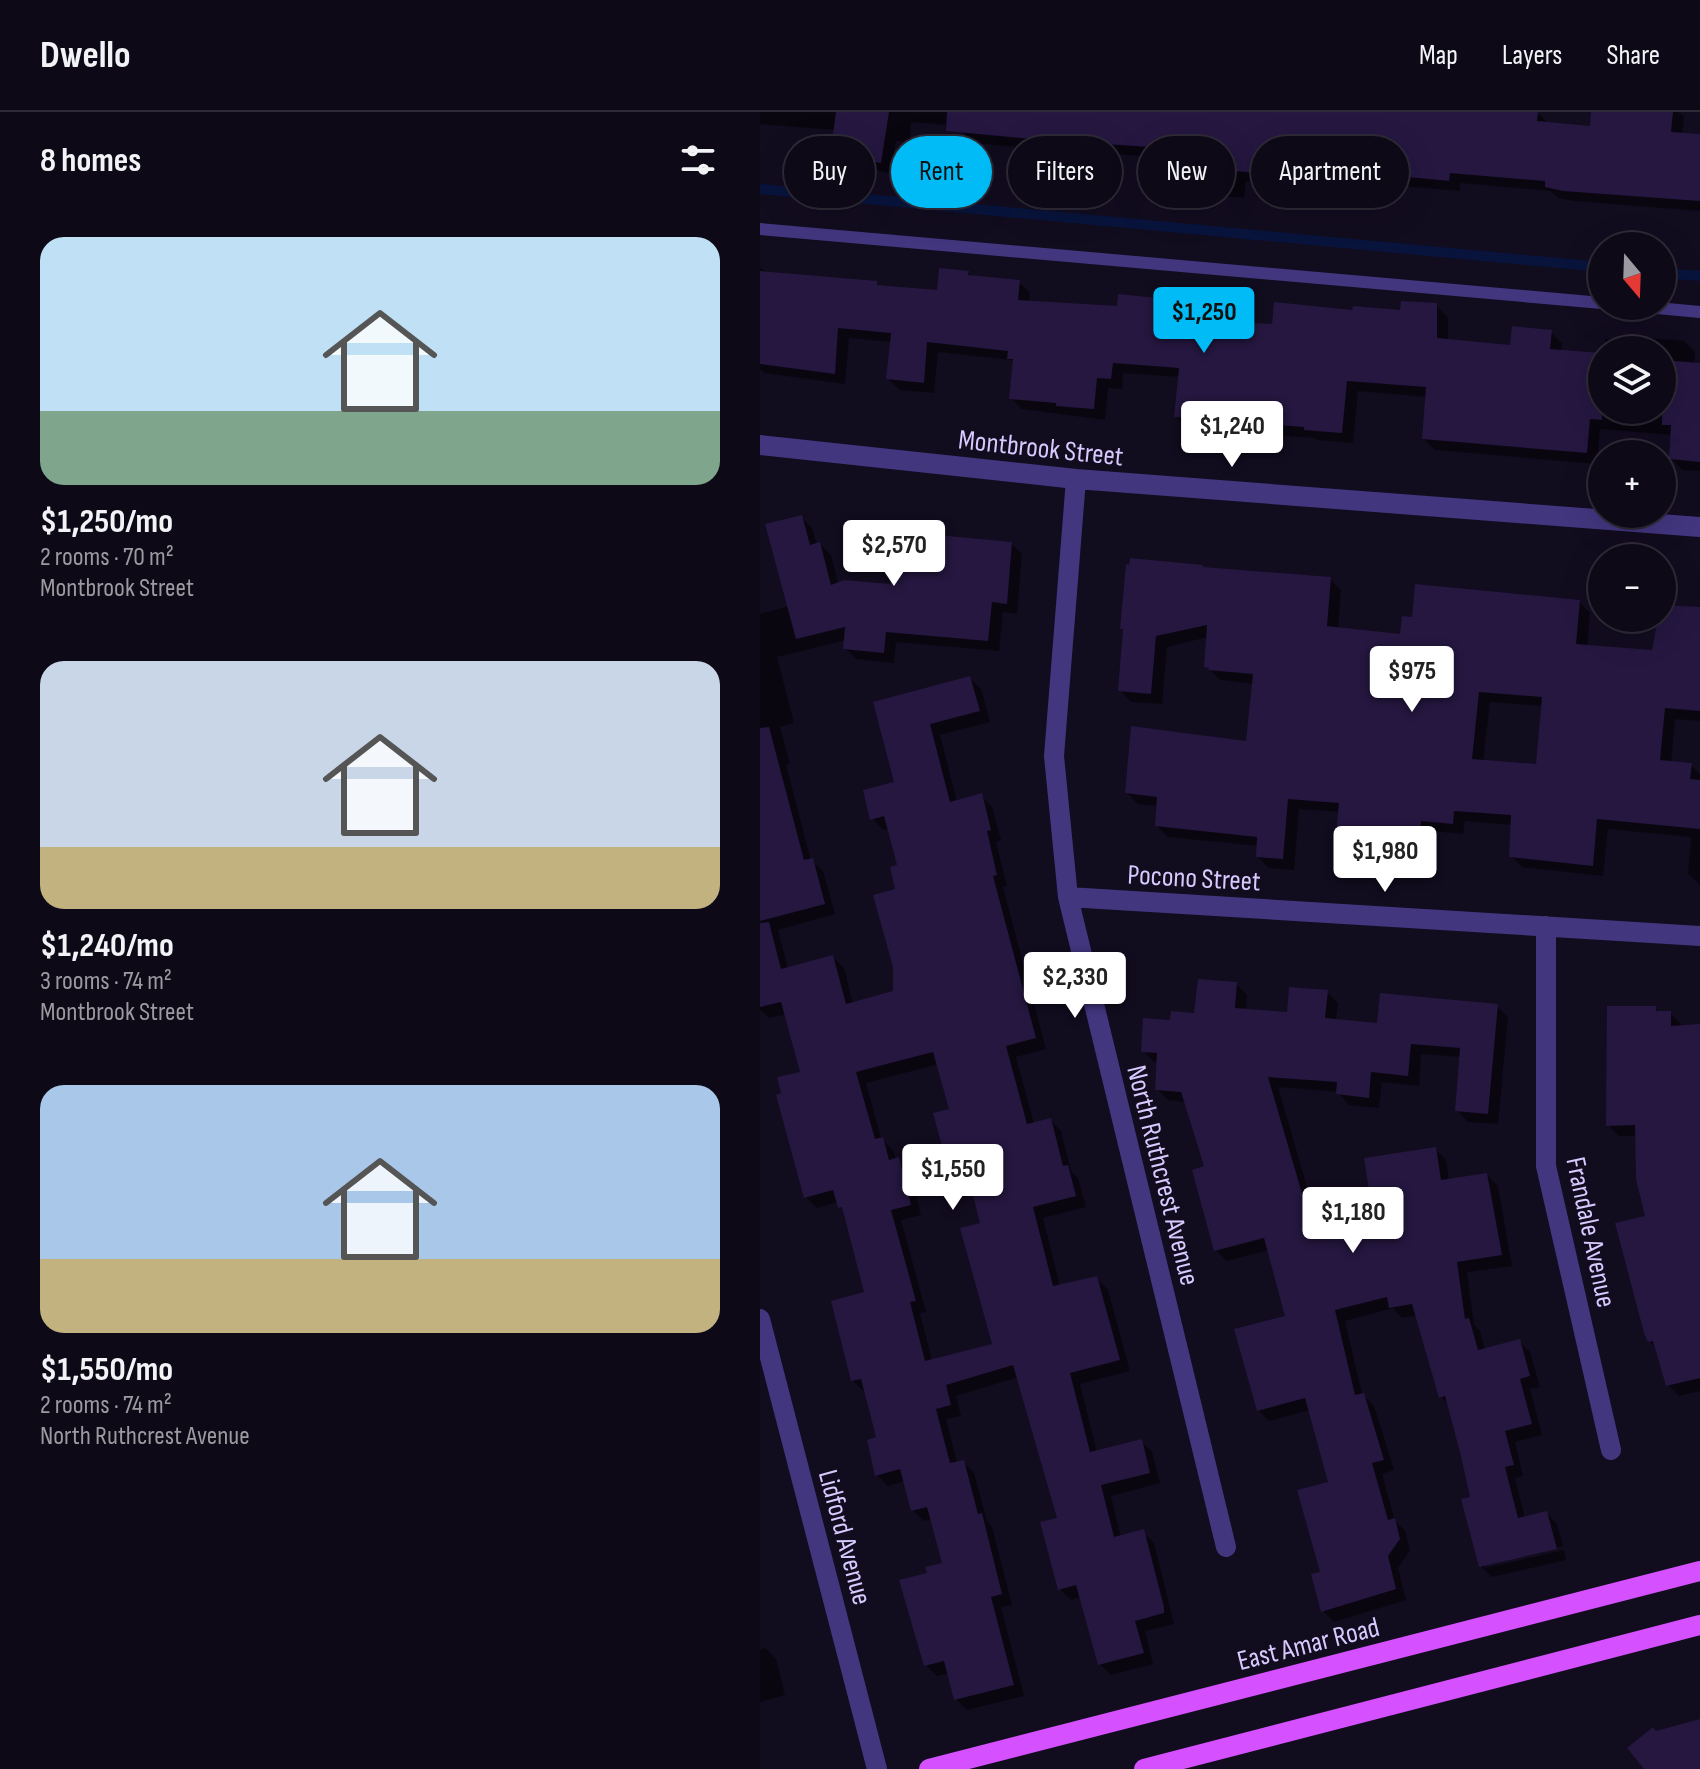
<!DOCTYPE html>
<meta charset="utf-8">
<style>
body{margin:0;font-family:"Sofia Sans Condensed",sans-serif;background:#171220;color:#f1f3f6;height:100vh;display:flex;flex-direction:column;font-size:30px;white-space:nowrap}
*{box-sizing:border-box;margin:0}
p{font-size:26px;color:#9b9aa1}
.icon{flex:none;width:44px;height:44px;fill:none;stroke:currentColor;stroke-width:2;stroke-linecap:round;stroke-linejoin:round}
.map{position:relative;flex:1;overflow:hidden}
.side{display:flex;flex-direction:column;background:#0e0917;width:760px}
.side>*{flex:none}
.top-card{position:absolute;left:24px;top:24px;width:760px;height:72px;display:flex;gap:16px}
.needle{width:52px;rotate:161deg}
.controls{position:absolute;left:828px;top:120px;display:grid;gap:16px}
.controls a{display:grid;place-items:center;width:88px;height:88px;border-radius:50%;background:#0e0917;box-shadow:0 8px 32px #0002,0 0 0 2px #2e2a36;font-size:40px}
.price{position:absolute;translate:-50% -68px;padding:0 18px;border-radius:8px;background:#fff;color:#222;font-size:26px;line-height:52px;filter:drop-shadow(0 2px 4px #0008)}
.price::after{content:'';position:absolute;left:50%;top:48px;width:24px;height:18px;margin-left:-12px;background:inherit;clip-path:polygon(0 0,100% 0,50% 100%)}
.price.on{background:#00bbf5;color:#111}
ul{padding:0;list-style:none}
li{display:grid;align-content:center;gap:16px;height:424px;padding:0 40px}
li span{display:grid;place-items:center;height:248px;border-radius:24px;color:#555}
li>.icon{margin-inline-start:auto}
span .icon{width:144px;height:144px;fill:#fffc;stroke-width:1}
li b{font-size:34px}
h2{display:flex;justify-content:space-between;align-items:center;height:96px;padding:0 40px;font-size:34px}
.chip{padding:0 28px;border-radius:36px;background:#0e0917;box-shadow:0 8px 32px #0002,0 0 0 2px #2e2a36;font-size:28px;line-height:72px}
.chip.on{background:#00bbf5;color:#111}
header{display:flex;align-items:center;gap:48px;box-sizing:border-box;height:112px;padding:0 40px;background:#0e0917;border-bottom:2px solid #2e2a36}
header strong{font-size:38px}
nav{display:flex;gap:44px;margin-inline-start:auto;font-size:28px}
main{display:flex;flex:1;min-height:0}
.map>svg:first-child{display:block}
.shadow{fill:#0007;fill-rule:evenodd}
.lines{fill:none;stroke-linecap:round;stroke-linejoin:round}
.stream{stroke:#08143c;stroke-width:10}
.building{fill:#251740;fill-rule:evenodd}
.service{stroke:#42367f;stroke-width:12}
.minor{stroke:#42367f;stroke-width:20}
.primary{stroke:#d551ff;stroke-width:20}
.labels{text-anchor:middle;stroke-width:7;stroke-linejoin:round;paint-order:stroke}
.street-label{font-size:28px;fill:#d7caff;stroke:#120c1f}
</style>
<header>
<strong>Dwello</strong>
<nav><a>Map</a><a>Layers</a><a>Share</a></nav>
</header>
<main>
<section class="side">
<h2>8 homes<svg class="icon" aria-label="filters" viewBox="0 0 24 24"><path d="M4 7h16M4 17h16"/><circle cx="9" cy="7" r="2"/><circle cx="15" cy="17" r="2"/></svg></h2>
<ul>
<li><span style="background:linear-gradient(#bfe0f5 70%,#7fa58c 0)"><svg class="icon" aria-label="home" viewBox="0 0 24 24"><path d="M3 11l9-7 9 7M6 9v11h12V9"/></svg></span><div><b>$1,250/mo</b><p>2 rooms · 70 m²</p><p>Montbrook Street</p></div></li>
<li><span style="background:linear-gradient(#c9d6e8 75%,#c2b280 0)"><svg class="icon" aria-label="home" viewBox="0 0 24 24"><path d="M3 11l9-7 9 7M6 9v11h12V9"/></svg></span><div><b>$1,240/mo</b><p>3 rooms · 74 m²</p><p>Montbrook Street</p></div></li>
<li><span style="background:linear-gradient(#a9c7e8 70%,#c2b280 0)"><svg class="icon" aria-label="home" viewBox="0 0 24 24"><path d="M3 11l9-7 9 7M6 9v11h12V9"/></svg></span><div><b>$1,550/mo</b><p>2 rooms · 74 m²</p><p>North Ruthcrest Avenue</p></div></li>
</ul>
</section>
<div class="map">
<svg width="940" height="1657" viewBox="0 0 940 1657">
<rect width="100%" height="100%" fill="#120c1f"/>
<path class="shadow" d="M0 0H777L789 12 832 16 833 0H918L924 5 922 23 940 25V99L815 89 798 86 791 79 700 71V79L620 72 615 66 518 59 517 72 486 69 484 86 443 82 432 71 434 48 328 40 327 46 284 42 279 37 213 31 202 20V14L151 10 150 30 136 29 131 61 83 54 72 43 75 18 0 12Z
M0 156 10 162 116 171 120 175 179 180 208 160 213 166 259 170 270 181 269 191 359 196 416 190 427 201 426 208 514 215 594 200H642L676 193 688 205V229L752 235 791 220 802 231 801 240 842 243V298H902V238H845V227L889 231V226L924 229 935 240 934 252 940 253V359L922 358 911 346 912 323 840 317 837 352 675 338 664 327 667 285 598 279 593 331 557 328 554 326 427 316 416 305 420 265 363 261 362 277 348 276 345 308 262 297 251 286 254 251 251 248 178 240 174 281 140 278 128 267 132 230 89 226 85 272 4 261 0 257Z
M41 405 52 416 57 433 60 432 71 443 78 472 132 474 251 431 262 442 257 502 243 500 239 539 136 530 134 551 96 547 85 536 86 528 17 545 34 611 20 615 30 652 26 653 51 749 63 759 75 802 18 818 28 857 73 845 84 856 93 892 135 880 140 755 129 716 123 718 112 706 136 671 115 591 210 566 221 577 230 610 180 623 197 690 221 684 232 695 241 728 236 730 247 774 243 775 286 937 256 945 274 1012 290 1008 301 1019 311 1059 318 1066 326 1095 283 1106 300 1174 336 1166 348 1178 370 1259 320 1272 337 1340 381 1329 392 1340 400 1371 351 1384 361 1426 383 1420 394 1431 414 1512 385 1519 393 1552 351 1563 340 1552 322 1485 311 1488 300 1477 299 1407 259 1265 196 1284 201 1304 186 1307 197 1351 203 1350 214 1361 227 1409 232 1415 252 1493 241 1495 264 1584 207 1598 196 1587 189 1561 177 1564 166 1553 169 1462 185 1452 173 1407 164 1409 153 1398 145 1369 128 1374 117 1363 119 1327 106 1278 103 1279 92 1268 106 1182 85 1100 78 1090 57 1096 46 1085 42 961 27 902 9 906 0 898V502L29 494ZM179 952 192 999 188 1048 199 1059 208 1056 222 1112 234 1233 172 1249 160 1201 166 1200 141 1108 161 1103 149 1058 138 1047 136 1048 133 1038 121 1026 106 971Z
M445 457 570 467 581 478 578 517 642 524 819 490 830 501 827 535 894 540 902 495 940 499V609L915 607 911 651 931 653 940 662V773L928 762 931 725 848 717 843 764 762 755 751 744 752 713 705 709 703 722 671 719 668 748 588 741 577 730 580 700 539 697 534 758 509 756 498 745 499 734 408 725 397 714 398 694 378 692 367 681 488 631 494 572 461 568 457 565 446 554 448 525 407 535 402 592 371 590 360 578 365 519 362 516ZM730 590 783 594 778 654 723 650Z
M476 872 487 883 486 899 529 902 567 880 578 891 576 909 619 913 737 894 748 905 738 1012 708 1010 697 998 701 945 661 942 659 974 622 970 619 996 589 993 578 980 518 975 555 1102 612 1087 675 1037 686 1048 689 1069 727 1063 738 1074 752 1154 707 1160 714 1213 720 1219 725 1238 759 1229 770 1240 780 1275 770 1277 782 1323 755 1330 763 1364 755 1366 765 1406 786 1401 797 1412 803 1434 725 1452V1456L804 1438 806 1448 732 1465 721 1454 712 1386 690 1294 681 1285 657 1203 642 1206 633 1196 585 1209 602 1282 614 1294 634 1358 622 1362 635 1409 645 1419 650 1438 638 1456 646 1488 574 1510 563 1499V1462L570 1372 550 1298 509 1309 498 1298 528 1206 509 1138 467 1149 456 1138 446 1055 426 990 408 988 397 977 399 950H394L383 939 412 910 436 903Z
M895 896 900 901H910L921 912V916L940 914V1279L919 1284 908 1273 898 1237 889 1229 888 1106 877 1024H859L848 1013Z
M5 1536 16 1547 25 1583 0 1590V1538Z"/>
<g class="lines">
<path class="stream" d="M0 77 842 155
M902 161 940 164"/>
</g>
<path class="building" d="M76 0H129L121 51 70 43Z
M187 0H778L777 9 830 14 831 0H913L911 20 940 22V89L803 79 785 75V69L690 61 689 69 607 61V57L508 49 507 62 475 59 473 76 430 71 433 38 317 30V36L271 32 272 27 186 19Z
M179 156 209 159 208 163 260 168 258 188 357 194 358 182 417 188 415 205 473 210 512 212 514 190 592 198 593 194 640 198 641 189 677 191V226L750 233 752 214 792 218 790 237 842 241V308L830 307 827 341 662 327 666 275 587 269 582 321 544 318V315L414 305 419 256 353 251 351 267 337 266 334 297 296 294V291L249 287 253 247H247L248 239 167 230 164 271 126 267 131 221 78 216 75 262 0 252V159L117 169V173L177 178Z
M902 248 940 251V350L909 347 911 313H902Z
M42 403 50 433 60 430 71 473 84 468 130 472 134 419 252 430 247 492 232 490 228 529 126 520 124 541 83 537 85 515 36 527 5 412Z
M370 446 443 453V455L571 465 567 514 640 522 642 504 652 505 655 472 820 488 816 532 892 538 898 506H902V493L940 495V599L905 596 900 648 932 651 930 667 940 668V717L837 707 833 754 749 745 751 703 694 699 693 712 661 709 658 738 575 731 579 691 528 687 523 747 496 745 497 725 395 714 397 685 365 681 371 614 486 629 493 562 448 558 449 556 444 555 447 513 396 524 391 582 358 579 363 517H360L366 452 369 453ZM719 580 782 585 776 652 712 647Z
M210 564 220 599 170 612 190 690 222 681 231 718 227 719 237 763 233 764 276 926 246 934 267 1012 291 1006 303 1054 308 1053 316 1084 273 1095 293 1174 337 1164 360 1248 310 1261 330 1340 382 1327 390 1361 341 1373 354 1425 384 1417 404 1495V1501L375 1509 384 1541 338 1553 316 1473 298 1478 280 1410 297 1406 253 1253 186 1273 191 1293 176 1297 190 1351 204 1348 218 1402 222 1401 242 1482 231 1485 254 1573 194 1588 184 1549 164 1554 139 1468 167 1461 165 1455 182 1451 167 1395 151 1399 140 1357 115 1364 107 1328 116 1325 101 1267 91 1269 71 1189 104 1180 82 1095 78 1096 73 1078 44 1086 16 983 21 981 17 965 40 960 21 890 0 895V811L9 810 21 857 73 843 86 892 133 879V855L113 783 135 777 130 755 137 753 124 704 110 708 103 678 134 670 113 590ZM173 940 189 997 173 1001 186 1049 203 1045 220 1111 200 1116 232 1232 165 1249 150 1190 156 1189 131 1098 151 1093 139 1045 129 1048 123 1025 115 1027 96 960Z
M9 615 44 748 53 746 65 792 0 809V616Z
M438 867 477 870 475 896 527 900 529 875 568 878 565 906 617 911 620 881 738 892 728 1002 695 999 700 936 651 932 648 964 611 960 609 986 576 982 577 970 508 965 548 1102 610 1085 604 1046 676 1035 681 1068 727 1061 742 1143 697 1150 705 1207 709 1206 718 1238 760 1227 770 1264 760 1267 772 1312 745 1319 754 1353 745 1355 758 1406 787 1399 797 1437 719 1455 701 1387 710 1385 701 1344 685 1284 679 1286 652 1192 629 1196 627 1185 575 1198 595 1283 604 1281 624 1348 612 1351 628 1408 635 1406 640 1427 628 1444 636 1477 561 1500 551 1462 560 1460 537 1378 568 1370 545 1286 497 1299 474 1217 525 1204 504 1126 454 1139 432 1058 444 1054 421 980 395 978 397 941 381 940 383 906 410 908 411 899 434 901Z
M847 894H896V899H911V914L940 912V1266L906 1274 893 1229 888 1230 884 1221 855 1111 885 1104 876 1067 875 1013 846 1014Z
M940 1607V1657H884L867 1636 893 1615 896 1619Z"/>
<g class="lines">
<path class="service" d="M0 117 842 191
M876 194 940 200"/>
<path class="minor" d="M0 333 316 367 940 415
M316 367 294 644 308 785 466 1435
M308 785 940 824
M786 814V1054L851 1338
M0 1207 117 1657"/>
<path class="primary" d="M169 1657 940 1459
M384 1657 940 1513"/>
</g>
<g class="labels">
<g class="street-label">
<text transform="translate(281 335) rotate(6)" y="10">Montbrook Street</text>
<text transform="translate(434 765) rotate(3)" y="10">Pocono Street</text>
<text transform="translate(404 1063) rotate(76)" y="10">North Ruthcrest Avenue</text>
<text transform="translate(832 1120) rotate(78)" y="10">Frandale Avenue</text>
<text transform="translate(86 1425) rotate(75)" y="10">Lidford Avenue</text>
<text transform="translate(548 1531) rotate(-14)" y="10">East Amar Road</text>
</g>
</g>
</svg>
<div class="controls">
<a><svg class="needle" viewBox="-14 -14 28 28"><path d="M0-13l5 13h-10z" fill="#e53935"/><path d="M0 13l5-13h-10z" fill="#9b9aa1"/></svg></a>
<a><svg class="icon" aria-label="layers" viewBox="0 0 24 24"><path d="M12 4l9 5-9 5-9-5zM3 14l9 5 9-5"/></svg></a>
<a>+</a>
<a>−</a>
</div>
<b class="price on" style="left:444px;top:243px">$1,250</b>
<b class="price" style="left:472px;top:357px">$1,240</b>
<b class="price" style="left:134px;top:476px">$2,570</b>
<b class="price" style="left:652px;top:602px">$975</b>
<b class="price" style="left:625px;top:782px">$1,980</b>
<b class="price" style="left:315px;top:908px">$2,330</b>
<b class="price" style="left:193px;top:1100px">$1,550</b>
<b class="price" style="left:593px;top:1143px">$1,180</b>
<div class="top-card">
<a class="chip">Buy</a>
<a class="chip on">Rent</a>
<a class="chip">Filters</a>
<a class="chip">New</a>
<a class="chip">Apartment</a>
</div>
</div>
</main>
